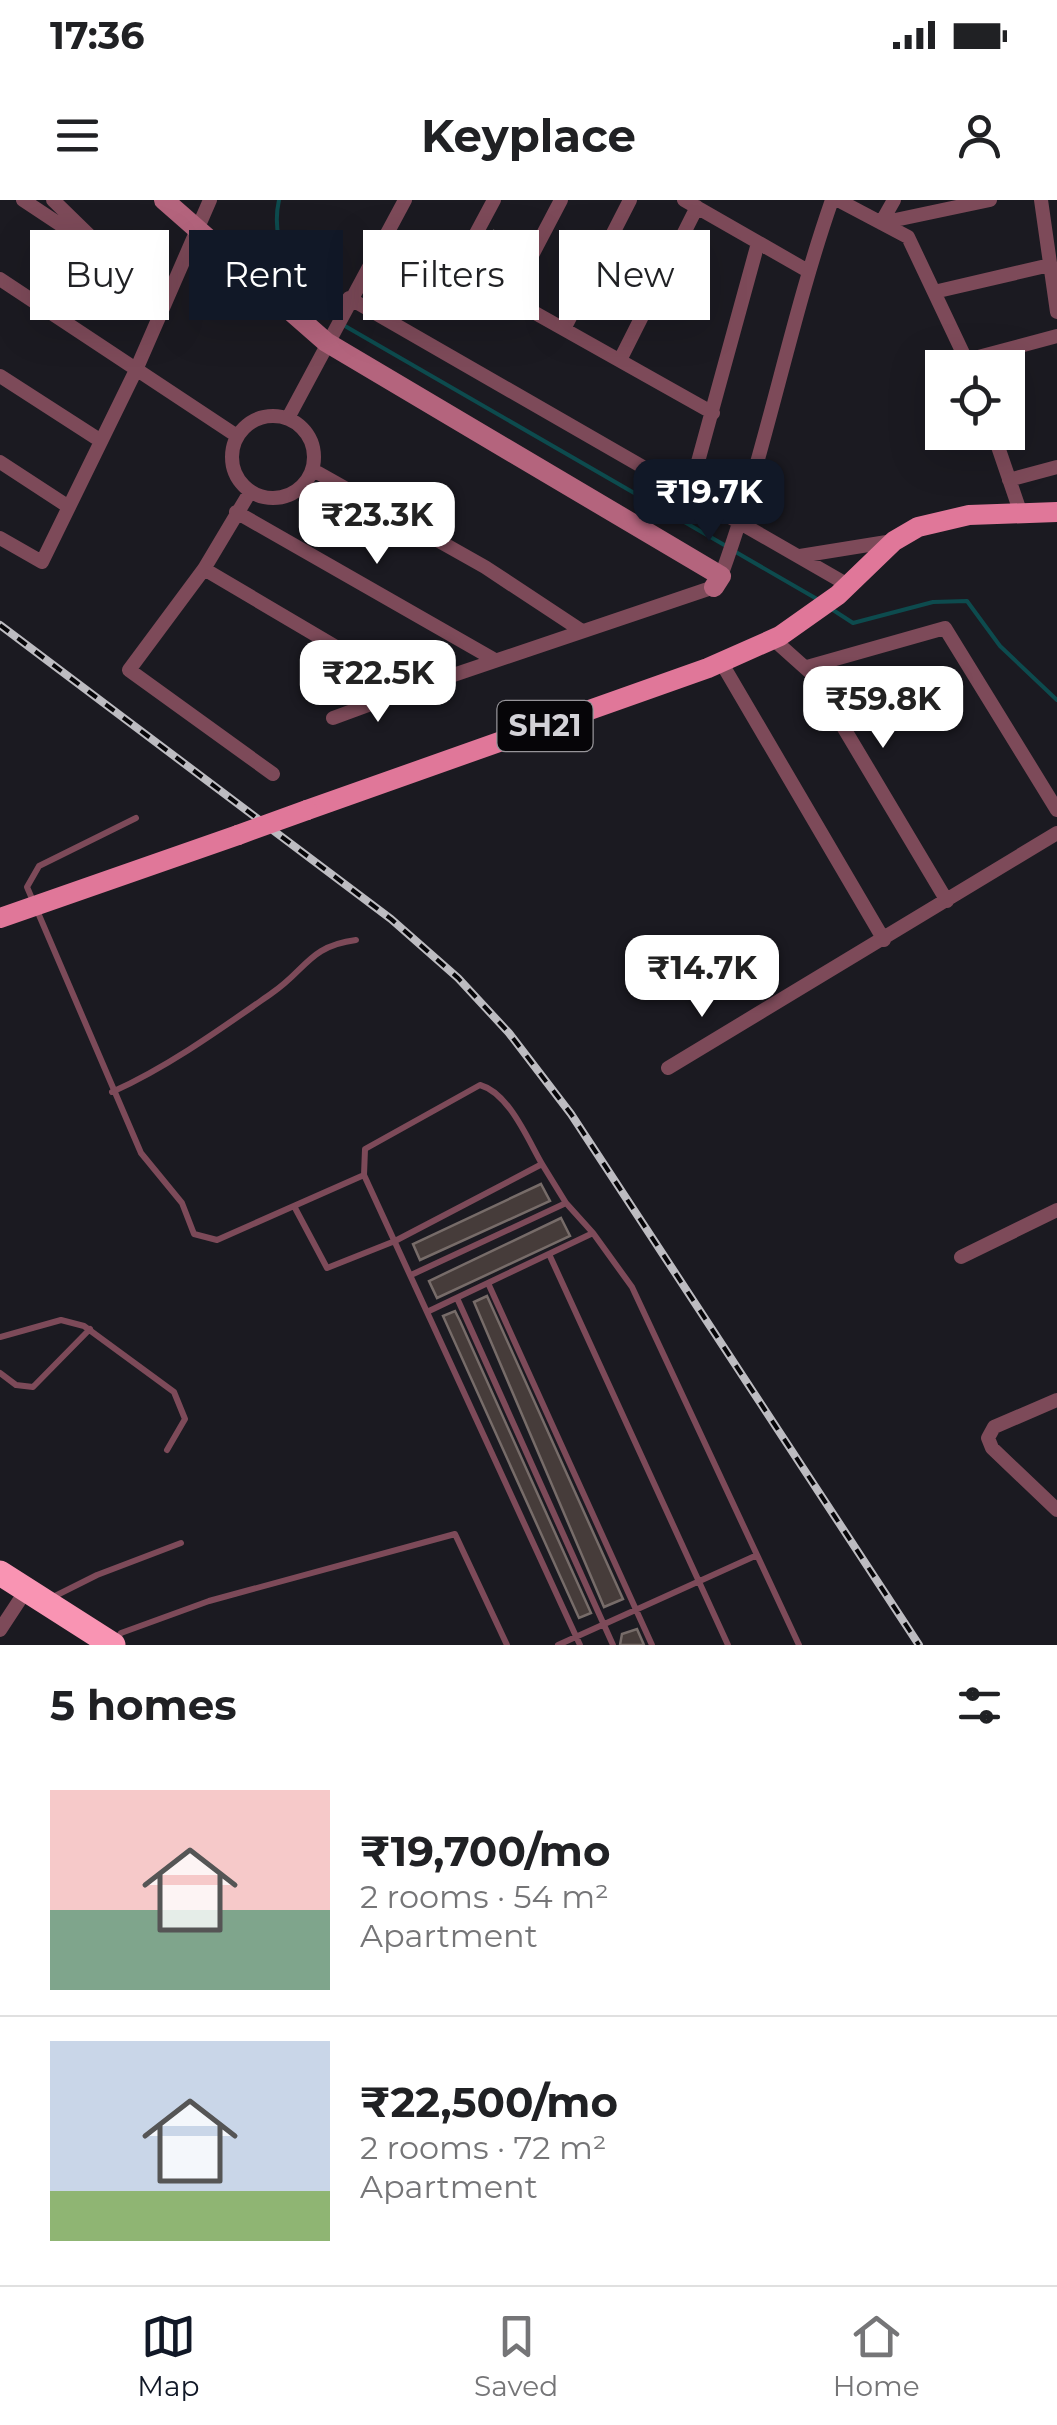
<!DOCTYPE html>
<meta charset="utf-8">
<style>
body{margin:0;font-family:Montserrat,sans-serif;background:#f6f6f6;color:#202124;height:100vh;display:flex;flex-direction:column;font-size:38px;white-space:nowrap}
*{box-sizing:border-box;margin:0}
p{font-size:32px;color:#757577}
.icon{flex:none;width:55px;height:55px;fill:none;stroke:currentColor;stroke-width:2;stroke-linecap:round;stroke-linejoin:round}
.map{position:relative;height:1445px;overflow:hidden}
.drawer{display:flex;flex-direction:column;background:#fff;flex:1}
.drawer>*{flex:none}
.hud{position:absolute;left:30px;top:30px;width:998px;height:90px;display:flex;gap:20px}
.tools{position:absolute;left:925px;top:150px;display:grid;gap:20px}
.tools a{display:grid;place-items:center;width:100px;height:100px;border-radius:0px;background:#fff;box-shadow:0 10px 40px #0002;font-size:50px}
.price{position:absolute;translate:-50% -85px;padding:0 22px;border-radius:20px;background:#fff;color:#222;font-size:32px;line-height:65px;filter:drop-shadow(0 2px 5px #0008)}
.price::after{content:'';position:absolute;left:50%;top:60px;width:30px;height:22px;margin-left:-15px;background:inherit;clip-path:polygon(0 0,100% 0,50% 100%)}
.price.current{background:#111827;color:#fff}
ul{padding:0;list-style:none}
li{display:flex;align-items:center;gap:30px;height:250px;padding:0 50px}
li+li{border-top:2px solid #e0e0e0}
li span{display:grid;place-items:center;flex:none;width:280px;height:200px;border-radius:0px;color:#555}
li>.icon{margin-inline-start:auto}
span .icon{width:120px;height:120px;fill:#fffc;stroke-width:1}
li b{font-size:42px}
h2{display:flex;justify-content:space-between;align-items:center;height:120px;padding:0 50px;font-size:42px}
.pill{padding:0 35px;border-radius:0px;background:#fff;box-shadow:0 10px 40px #0002;font-size:35px;line-height:90px}
.pill.current{background:#111827;color:#fff}
.status{display:flex;justify-content:space-between;align-items:center;height:70px;padding:0 50px;background:#fff;direction:ltr}
.status svg{height:28px;fill:currentColor}
header{display:flex;justify-content:space-between;align-items:center;height:130px;padding:0 50px;background:#fff;font-size:45px;font-weight:700}
.dock{display:flex;justify-content:space-around;align-items:center;height:140px;border-top:2px solid #e0e0e0;background:#fff;font-size:28px;color:#757577}
.dock a{display:grid;justify-items:center;gap:5px}
.dock .current{color:#111827}
.map>svg:first-child{display:block}
.lines{fill:none;stroke-linecap:round;stroke-linejoin:round}
.stream{stroke:#0d4b4e;stroke-width:4}
.building{fill:#463c3a;stroke:#776c69;stroke-width:2.5}
.lane{stroke:#7d4a59;stroke-width:6}
.street{stroke:#7d4a59;stroke-width:14}
.secondary{stroke:#b4647d;stroke-width:20}
.primary{stroke:#e07799;stroke-width:20}
.highway{stroke:#f994b3;stroke-width:25}
.rail-casing{stroke:#bdbcc1;stroke-width:8}
.rail{stroke:#060508;stroke-width:4;stroke-dasharray:11;stroke-linecap:butt}
.primary-bridge{stroke:#e07799;stroke-width:20}
.labels{text-anchor:middle;stroke-width:8;stroke-linejoin:round;paint-order:stroke}
.shield{fill:#060508;stroke:#969499;stroke-width:2.5}
.shield-label{font-size:30px;font-weight:bold;fill:#d3d2d7}
</style>
<div class="status"><b>17:36</b><svg viewBox="0 0 49 12"><path d="M0 12V9h3v3zM5 12V6h3v6zM10 12V3h3v9zM15 12V0h3v12zM26 1h20v11H26zM47 4h2v5h-2z"/></svg></div>
<header><svg class="icon" aria-label="menu" viewBox="0 0 24 24"><path d="M4 6h16M4 12h16M4 18h16"/></svg>Keyplace<svg class="icon" aria-label="person" viewBox="0 0 24 24"><circle cx="12" cy="8" r="4"/><path d="M4 21q1-7 8-7t8 7"/></svg></header>
<div class="map">
<svg width="1057" height="1445" viewBox="0 0 1057 1445">
<rect width="100%" height="100%" fill="#1b1a21"/>
<g class="lines">
<path class="stream" d="M279 0C268 49 301 92 337 120
M345 126 726 346
M734 351 817 399
M833 410 853 423 933 402 967 401 1000 446 1057 500"/>
</g>
<path class="building" d="M494 31 511 40 504 53 488 44Z
M541 984 550 1001 420 1060 413 1044Z
M561 1018 570 1036 437 1098 429 1081Z
M487 1096 623 1399 604 1407 474 1102Z
M455 1111 460 1121 591 1413 579 1418 443 1116Z
M637 1429 644 1445H620L622 1434Z"/>
<g class="lines">
<path class="lane" d="M136 618 39 666 27 687 141 953 182 1003 194 1034 217 1040 364 975 580 1445
M112 892C168 867 222 828 272 793 306 770 309 746 356 740
M364 975 365 949 480 885C509 893 528 940 542 964
M294 1006 327 1068 395 1041 542 964 566 1003
M549 1054 728 1445
M411 1075 566 1003 593 1033
M488 1083 652 1445
M457 1098 613 1445
M429 1111 593 1033 632 1087 799 1445
M0 1137 61 1120 84 1126 174 1192 185 1219 167 1250
M0 1173 16 1185 33 1187 90 1129
M53 1397 97 1375 181 1343
M117 1439 121 1433 209 1401 455 1334 507 1445
M558 1445 755 1356"/>
<path class="street" d="M23 0 168 96
M53 0 92 38
M684 0 808 71
M838 0 908 37 970 168
M1041 0 1057 112
M881 23 990 0
M881 23 894 0
M384 37 457 69 713 213
M457 69 494 0
M0 79 237 236
M934 92 1050 65
M349 98 848 385
M508 101 561 0
M564 129 630 0
M620 160 697 7
M967 160 1057 136
M0 176 101 241
M232 257a41 41 0 1 1 82 0a41 41 0 1 1-82 0Z
M288 218 405 0
M993 232 1020 311
M0 262 69 307
M313 270 485 367 582 431
M1009 280 1057 267
M690 291 758 43
M250 292 204 369 129 470 273 574
M236 312 495 460
M0 338 42 362 136 170 210 0
M800 356 893 341
M204 369 409 490 714 387
M721 376C766 253 789 123 832 0
M773 439 811 473 947 701
M721 462 884 740
M807 467 945 428 1057 610
M333 518 409 490
M668 868 1057 633
M961 1057 1057 1010
M1057 1200 994 1227 988 1238 992 1248 1057 1310
M0 1430 19 1401"/>
<path class="secondary" d="M164 0 326 142 721 376 714 387"/>
<path class="primary" d="M307 610 708 468 780 436 838 395 894 341 918 327 969 315 1057 312
M0 718 238 635"/>
<path class="highway" d="M0 1373 113 1445"/>
<g class="rail-casing">
<path id="rail" d="M0 425 391 719 458 778 509 833 571 914 919 1445"/>
</g>
<use href="#rail" class="rail"/>
<path class="primary-bridge" d="M238 635 307 610"/>
</g>
<g class="labels">
<rect class="shield" x="497.5" y="501" width="95" height="50" rx="8"/>
<g class="shield-label">
<text x="545" y="536">SH21</text>
</g>
</g>
</svg>
<div class="tools">
<a><svg class="icon" aria-label="locate" viewBox="0 0 24 24"><circle cx="12" cy="12" r="6"/><path d="M12 2v4M12 18v4M2 12h4M18 12h4"/></svg></a>
</div>
<b class="price current" style="left:709px;top:344px">₹19.7K</b>
<b class="price" style="left:377px;top:367px">₹23.3K</b>
<b class="price" style="left:378px;top:525px">₹22.5K</b>
<b class="price" style="left:883px;top:551px">₹59.8K</b>
<b class="price" style="left:702px;top:820px">₹14.7K</b>
<div class="hud">
<a class="pill">Buy</a>
<a class="pill current">Rent</a>
<a class="pill">Filters</a>
<a class="pill">New</a>
</div>
</div>
<section class="drawer">
<h2>5 homes<svg class="icon" aria-label="filters" viewBox="0 0 24 24"><path d="M4 7h16M4 17h16"/><circle cx="9" cy="7" r="2"/><circle cx="15" cy="17" r="2"/></svg></h2>
<ul>
<li><span style="background:linear-gradient(#f6c9c9 60%,#7fa58c 0)"><svg class="icon" aria-label="home" viewBox="0 0 24 24"><path d="M3 11l9-7 9 7M6 9v11h12V9"/></svg></span><div><b>₹19,700/mo</b><p>2 rooms · 54 m²</p><p>Apartment</p></div></li>
<li><span style="background:linear-gradient(#c9d6e8 75%,#8fb573 0)"><svg class="icon" aria-label="home" viewBox="0 0 24 24"><path d="M3 11l9-7 9 7M6 9v11h12V9"/></svg></span><div><b>₹22,500/mo</b><p>2 rooms · 72 m²</p><p>Apartment</p></div></li>
</ul>
</section>
<nav class="dock">
<a class="current"><svg class="icon" aria-label="map" viewBox="0 0 24 24"><path d="M3 6l6-2 6 2 6-2v14l-6 2-6-2-6 2zM9 4v14M15 6v14"/></svg>Map</a>
<a><svg class="icon" aria-label="saved" viewBox="0 0 24 24"><path d="M7 4h10v16l-5-4-5 4z"/></svg>Saved</a>
<a><svg class="icon" aria-label="home" viewBox="0 0 24 24"><path d="M3 11l9-7 9 7M6 9v11h12V9"/></svg>Home</a>
</nav>
